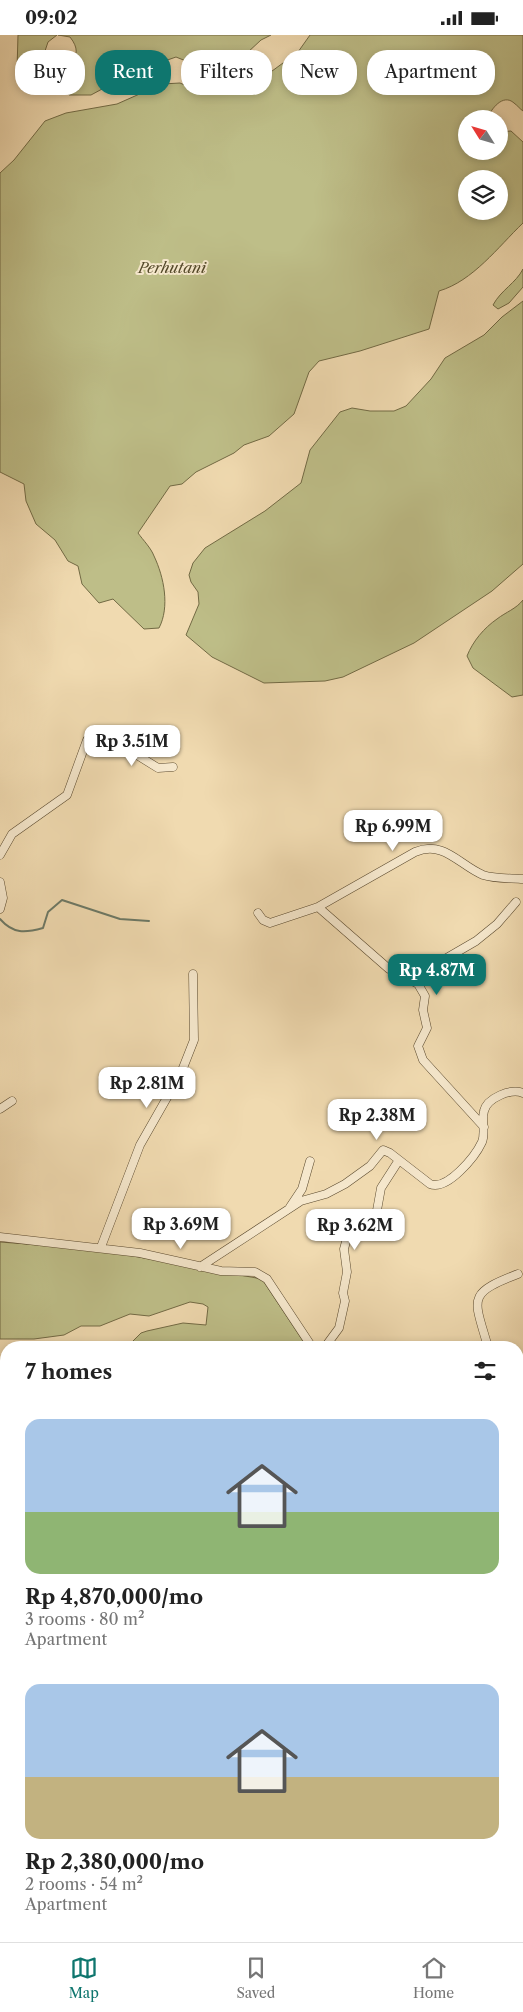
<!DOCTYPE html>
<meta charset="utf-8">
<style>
body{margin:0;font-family:"Libre Caslon Text",serif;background:#f2f2f2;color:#222;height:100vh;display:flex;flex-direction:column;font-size:19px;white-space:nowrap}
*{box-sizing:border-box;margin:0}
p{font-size:16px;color:#767676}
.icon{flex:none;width:28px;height:28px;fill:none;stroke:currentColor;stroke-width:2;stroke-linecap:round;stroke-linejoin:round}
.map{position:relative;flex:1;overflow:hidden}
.panel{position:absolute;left:0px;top:1306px;width:524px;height:601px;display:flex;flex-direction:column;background:#fff;border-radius:20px 20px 0 0;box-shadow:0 2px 8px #0003}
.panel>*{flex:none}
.banner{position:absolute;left:15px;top:15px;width:494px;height:45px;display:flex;gap:10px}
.needle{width:32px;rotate:307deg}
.buttons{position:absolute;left:458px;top:75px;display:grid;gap:10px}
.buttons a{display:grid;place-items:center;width:50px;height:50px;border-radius:50%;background:#fff;box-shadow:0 2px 8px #0003;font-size:25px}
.price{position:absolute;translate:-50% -42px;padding:0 11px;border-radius:10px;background:#fff;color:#222;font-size:16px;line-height:32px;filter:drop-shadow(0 1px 2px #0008)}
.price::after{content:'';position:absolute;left:50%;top:30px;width:15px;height:11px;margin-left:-8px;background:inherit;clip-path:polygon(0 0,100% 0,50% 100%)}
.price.active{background:#0f766e;color:#fff}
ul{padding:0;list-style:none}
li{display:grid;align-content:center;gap:10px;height:265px;padding:0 25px}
li span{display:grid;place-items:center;height:155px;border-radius:15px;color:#555}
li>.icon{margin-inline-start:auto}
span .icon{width:90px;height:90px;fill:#fffc;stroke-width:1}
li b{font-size:21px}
h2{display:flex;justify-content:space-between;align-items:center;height:60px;padding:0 25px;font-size:21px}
.tag{padding:0 18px;border-radius:20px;background:#fff;box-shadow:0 2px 8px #0003;font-size:18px;line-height:45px}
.tag.active{background:#0f766e;color:#fff}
.status{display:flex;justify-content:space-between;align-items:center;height:35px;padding:0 25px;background:#fff;direction:ltr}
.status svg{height:14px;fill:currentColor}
.tabs{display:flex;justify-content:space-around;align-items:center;height:70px;border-top:1px solid #e0e0e0;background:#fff;font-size:14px;color:#767676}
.tabs a{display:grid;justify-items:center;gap:2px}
.tabs .active{color:#0f766e}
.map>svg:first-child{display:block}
.green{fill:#bebe88;stroke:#726a44;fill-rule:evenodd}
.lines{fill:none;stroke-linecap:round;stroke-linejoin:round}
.stream{stroke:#6c7966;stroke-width:2}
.minor-casing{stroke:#59482d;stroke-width:9}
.minor{stroke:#f5e7cc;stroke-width:8}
.labels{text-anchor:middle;stroke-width:4;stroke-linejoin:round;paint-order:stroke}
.park-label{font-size:15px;font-style:italic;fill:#54492a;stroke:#f5e7cc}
</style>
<div class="status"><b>09:02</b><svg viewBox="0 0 49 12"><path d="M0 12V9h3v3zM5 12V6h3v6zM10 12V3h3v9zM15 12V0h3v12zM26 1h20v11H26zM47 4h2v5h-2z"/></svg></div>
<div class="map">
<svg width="523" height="1907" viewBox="0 0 523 1907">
<rect width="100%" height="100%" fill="#f0dab0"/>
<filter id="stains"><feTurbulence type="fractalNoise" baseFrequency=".004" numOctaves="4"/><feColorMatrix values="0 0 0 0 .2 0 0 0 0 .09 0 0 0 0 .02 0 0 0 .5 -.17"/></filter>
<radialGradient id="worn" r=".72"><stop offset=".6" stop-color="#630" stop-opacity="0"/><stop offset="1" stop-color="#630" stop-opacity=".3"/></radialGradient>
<path class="green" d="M18 0H57L48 7 44 19 26 52 17 35Z
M58 0H271L261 5 247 18 224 29 206 34 176 22 156 29 141 40 115 47 91 60H69L61 50C61 28 88 25 70 2Z
M310 0H523V76C520 74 518 71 514 68 503 58 491 74 487 84H466V116H499V97L511 96 523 107V188C498 212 473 246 439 256L429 294 360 316 319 326 309 337 294 379 269 401 244 410 234 418 196 437 182 449 170 451 138 498C143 505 151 513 154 521 164 542 170 572 159 593L144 594 113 564 99 568 82 549 78 531 68 526 55 505 36 489 26 466 24 449 0 437V138L14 125 45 86 66 78 117 69 162 49 180 48 201 57 237 47 261 49 268 39 298 17ZM466 144H499V176H466Z
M523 234V252L509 268 498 274 493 270C501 255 516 248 523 234Z
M523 266V529L492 556 414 608 343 642 325 646 264 648 212 622 186 600 199 569 198 557 191 547 189 540 193 528 205 513 265 476 301 448 310 415 340 377 352 373 370 376H394L406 371 431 344 445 323 484 300 502 282Z
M523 565V660L512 662 473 633 467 621C473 606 484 593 497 584 506 577 516 574 523 565Z
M0 1207 94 1214 262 1244 307 1312H127L141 1298 147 1296 183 1288 206 1290 208 1272 203 1269 190 1267 149 1281 130 1279 100 1291H81L64 1300 34 1304H0Z
M6 1404V1467L0 1471V1410Z
M0 1549H6V1901H492L491 1907H0Z
M518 1560 523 1564V1834L518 1842Z"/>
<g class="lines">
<path class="stream" d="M0 884C13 899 25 898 43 893L48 877 62 865 120 884 149 886"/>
<g class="minor-casing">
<path id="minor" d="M0 820 12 799 67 760 87 705 104 709 116 707 158 733 173 732
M0 847 3 863 0 874
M318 872 389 934 418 949 425 961 423 975 427 993 418 1011 423 1025 484 1092
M258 878 263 885 270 888 318 872 415 817C444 805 459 830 483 840 495 844 511 843 523 844
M418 949 445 924 476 906 497 889 516 867
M0 1074 12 1066
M290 1172 302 1154 310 1126
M0 1202 140 1218 221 1236 255 1237 267 1244 312 1312
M101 1212 140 1110 181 1038 194 1005 193 939
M200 1232 301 1166 326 1159 345 1149 370 1131 383 1115 390 1118 430 1149C447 1156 475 1122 482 1107 486 1097 481 1087 484 1076 487 1063 511 1053 523 1058
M325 1312 339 1293 345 1266 343 1258 347 1237 344 1214 347 1203 352 1199 370 1196 374 1192 381 1153 399 1125
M488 1312C474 1263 466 1259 518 1239
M518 1355 523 1361
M518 1378H523
M279 1907 281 1901"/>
</g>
<use href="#minor" class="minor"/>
</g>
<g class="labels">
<g class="park-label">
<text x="172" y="238">Perhutani</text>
</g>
</g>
<rect width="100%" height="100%" filter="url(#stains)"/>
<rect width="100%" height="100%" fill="url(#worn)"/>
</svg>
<div class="buttons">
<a><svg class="needle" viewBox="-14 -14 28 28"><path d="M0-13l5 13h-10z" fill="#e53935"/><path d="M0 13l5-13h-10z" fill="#767676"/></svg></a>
<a><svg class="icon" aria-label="layers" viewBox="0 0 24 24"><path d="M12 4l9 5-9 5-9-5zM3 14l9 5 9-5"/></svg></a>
</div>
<b class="price" style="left:132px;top:732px">Rp 3.51M</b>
<b class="price" style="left:393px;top:817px">Rp 6.99M</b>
<b class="price active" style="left:437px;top:961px">Rp 4.87M</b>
<b class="price" style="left:147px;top:1074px">Rp 2.81M</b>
<b class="price" style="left:377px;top:1106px">Rp 2.38M</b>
<b class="price" style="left:181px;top:1215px">Rp 3.69M</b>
<b class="price" style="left:355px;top:1216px">Rp 3.62M</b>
<div class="banner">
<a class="tag">Buy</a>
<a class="tag active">Rent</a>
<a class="tag">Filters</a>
<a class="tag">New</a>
<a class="tag">Apartment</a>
</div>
<section class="panel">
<h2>7 homes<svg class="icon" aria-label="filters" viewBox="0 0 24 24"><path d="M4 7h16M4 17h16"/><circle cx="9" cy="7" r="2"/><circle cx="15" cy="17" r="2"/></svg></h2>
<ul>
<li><span style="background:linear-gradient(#a9c7e8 60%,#8fb573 0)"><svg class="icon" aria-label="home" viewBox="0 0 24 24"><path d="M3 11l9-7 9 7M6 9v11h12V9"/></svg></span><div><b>Rp 4,870,000/mo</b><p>3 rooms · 80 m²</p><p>Apartment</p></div></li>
<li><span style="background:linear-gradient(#a9c7e8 60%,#c2b280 0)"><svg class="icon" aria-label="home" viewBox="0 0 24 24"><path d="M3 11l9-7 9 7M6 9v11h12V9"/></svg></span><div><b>Rp 2,380,000/mo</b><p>2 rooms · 54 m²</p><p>Apartment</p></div></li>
</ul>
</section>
</div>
<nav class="tabs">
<a class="active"><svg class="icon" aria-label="map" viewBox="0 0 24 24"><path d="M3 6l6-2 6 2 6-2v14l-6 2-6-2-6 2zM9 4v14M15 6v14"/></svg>Map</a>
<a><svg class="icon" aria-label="saved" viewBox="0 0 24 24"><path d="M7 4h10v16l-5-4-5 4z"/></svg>Saved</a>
<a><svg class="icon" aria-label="home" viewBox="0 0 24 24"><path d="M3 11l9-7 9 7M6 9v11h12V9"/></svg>Home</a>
</nav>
